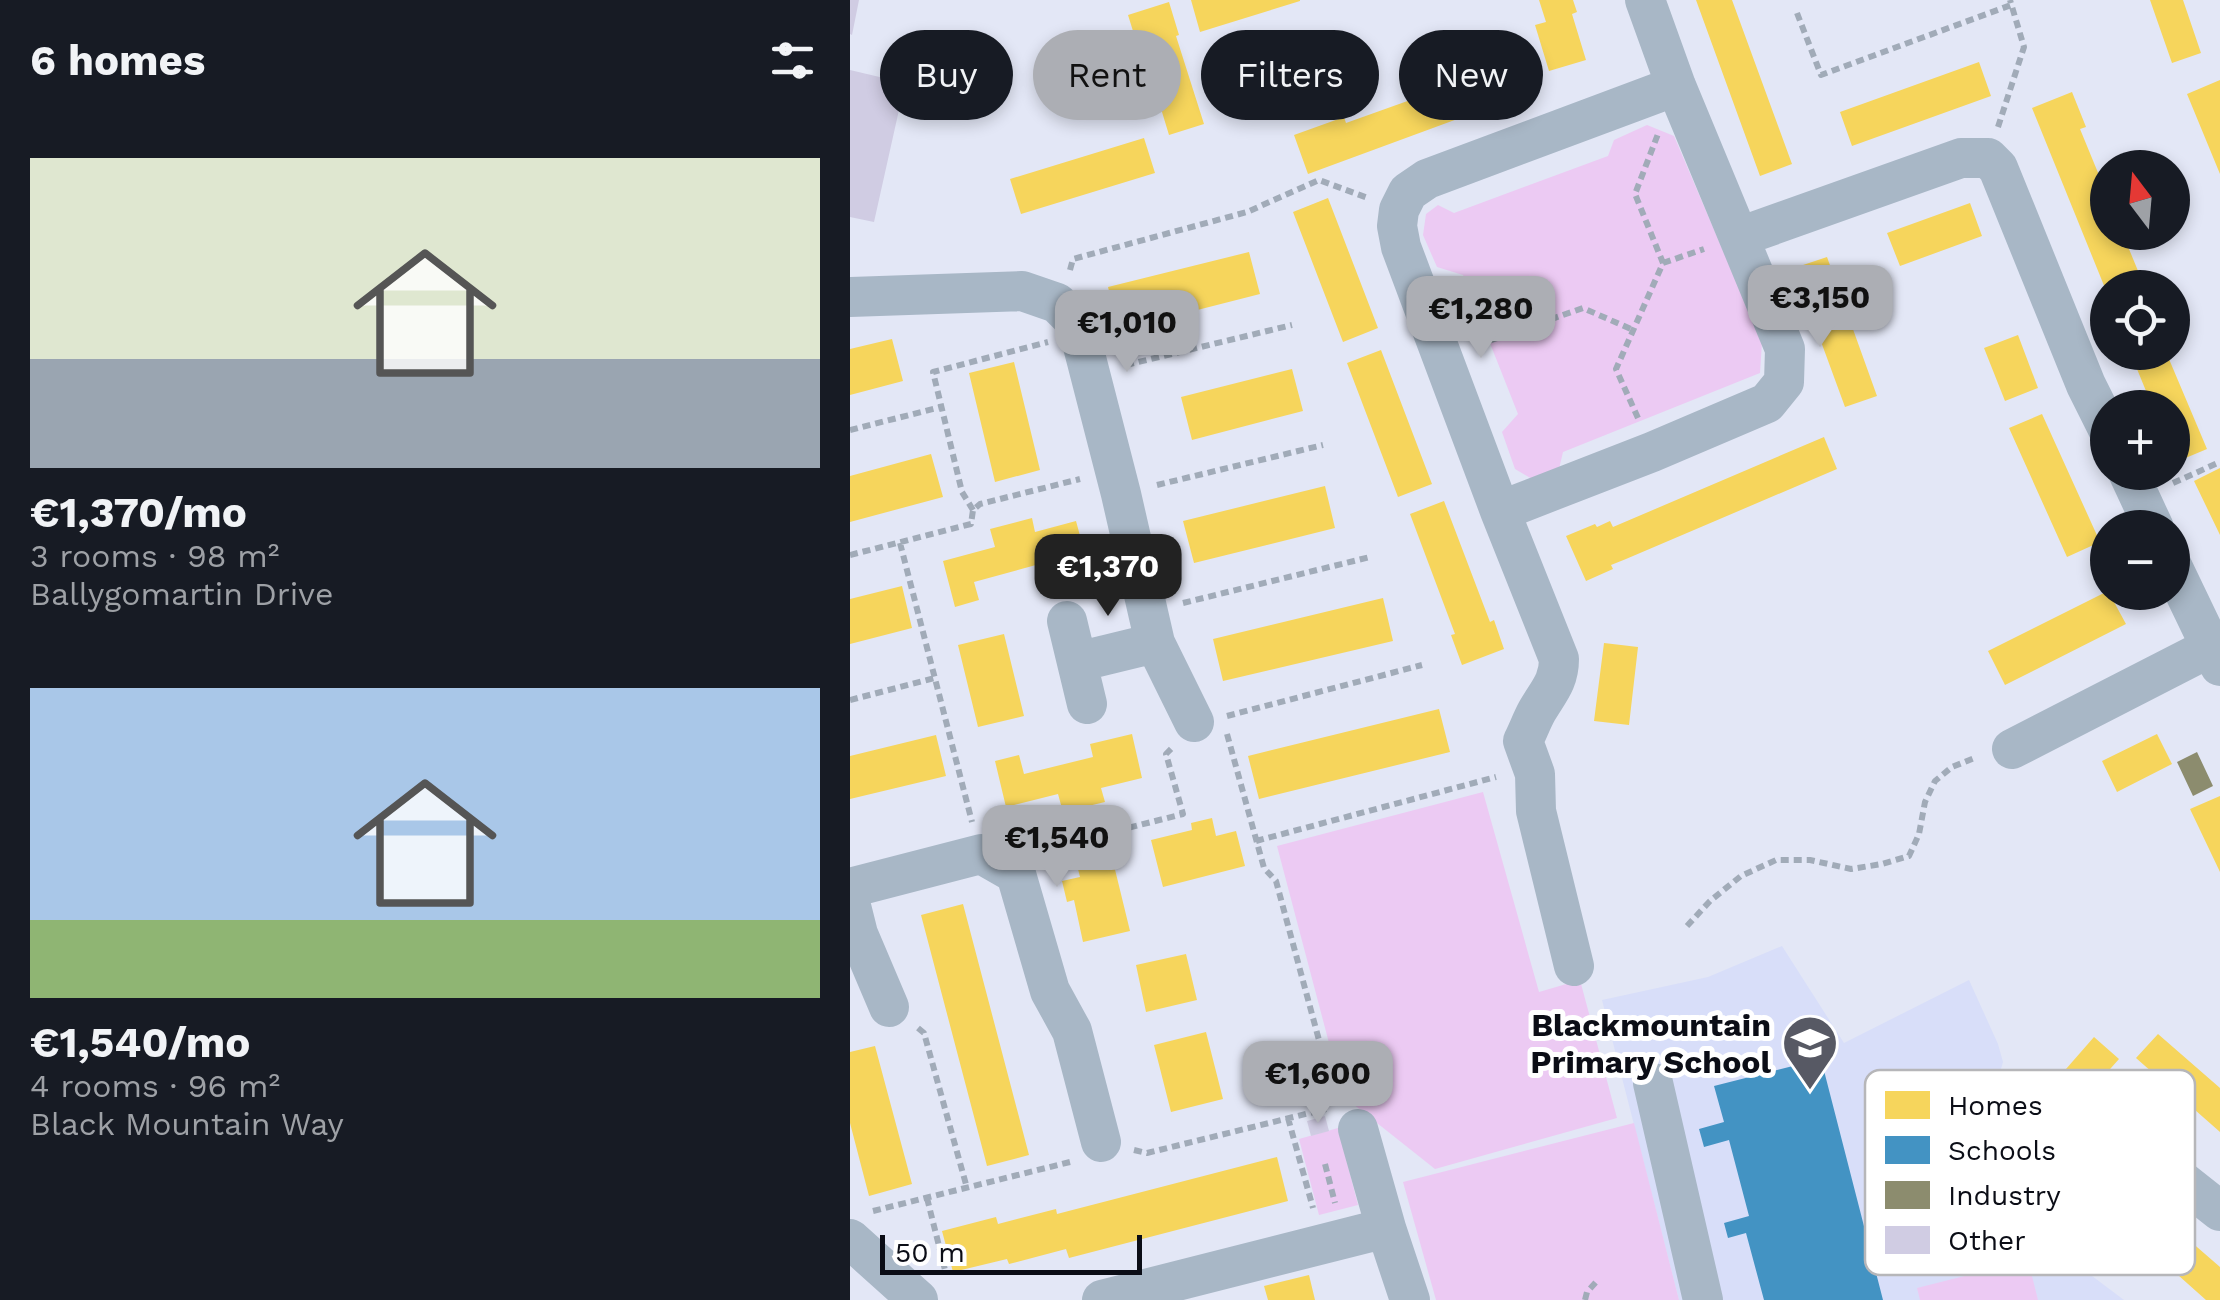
<!DOCTYPE html>
<meta charset="utf-8">
<style>
body{margin:0;font-family:"Work Sans",sans-serif;background:#242831;color:#f1f3f6;height:100vh;display:flex;flex-direction:column;font-size:38px;white-space:nowrap}
*{box-sizing:border-box;margin:0}
p{font-size:32px;color:#9ea1a6}
.icon{flex:none;width:55px;height:55px;fill:none;stroke:currentColor;stroke-width:2;stroke-linecap:round;stroke-linejoin:round}
.map{position:relative;flex:1;overflow:hidden}
.side{display:flex;flex-direction:column;background:#171b24;width:850px}
.side>*{flex:none}
.hud{position:absolute;left:30px;top:30px;width:950px;height:90px;display:flex;gap:20px}
.needle{width:65px;rotate:344deg}
.controls{position:absolute;left:1240px;top:150px;display:grid;gap:20px}
.controls a{display:grid;place-items:center;width:100px;height:100px;border-radius:50%;background:#171b24;box-shadow:0 5px 15px #0003;font-size:50px}
.scale{position:absolute;left:30px;bottom:25px;width:262px;box-sizing:border-box;padding-left:10px;border:5px solid #0b0d16;border-top:0;font-size:28px;line-height:35px;white-space:nowrap;color:#0b0d16;-webkit-text-stroke:8px #fff;paint-order:stroke}
.price{position:absolute;translate:-50% -85px;padding:0 22px;border-radius:20px;background:#acaeb4;color:#111;font-size:32px;line-height:65px;filter:drop-shadow(0 2px 5px #0008)}
.price::after{content:'';position:absolute;left:50%;top:60px;width:30px;height:22px;margin-left:-15px;background:inherit;clip-path:polygon(0 0,100% 0,50% 100%)}
.price.on{background:#222;color:#fff}
ul{padding:0;list-style:none}
li{display:grid;align-content:center;gap:20px;height:530px;padding:0 30px}
li span{display:grid;place-items:center;height:310px;border-radius:0px;color:#555}
li>.icon{margin-inline-start:auto}
span .icon{width:180px;height:180px;fill:#fffc;stroke-width:1}
li b{font-size:42px}
h2{display:flex;justify-content:space-between;align-items:center;height:120px;padding:0 30px;font-size:42px}
.chip{padding:0 35px;border-radius:45px;background:#171b24;box-shadow:0 5px 15px #0003;font-size:35px;line-height:90px}
.chip.on{background:#acaeb4;color:#111}
main{display:flex;flex:1;min-height:0}
.map>svg:first-child{display:block}
.built{fill:#d8def9}
.green{fill:#eccaf3}
.homes{fill:#f6d55c}
.schools{fill:#4393c3}
.industry{fill:#8c8c6e}
.building{fill:#d0cce3}
.lines{fill:none;stroke-linecap:round;stroke-linejoin:round}
.path{stroke:#a1abb8;stroke-width:6;stroke-dasharray:8 5;stroke-linecap:butt}
.minor{stroke:#a8b7c6;stroke-width:40}
.labels{text-anchor:middle;stroke-width:10;stroke-linejoin:round;paint-order:stroke}
.poi-label{font-size:32px;font-weight:bold;fill:#0b0d16;stroke:#fff;text-anchor:end}
.key{fill:#fff;stroke:#b6b6b9;stroke-width:2.5}
.key-label{font-size:28px;fill:#0b0d16}
</style>
<main>
<section class="side">
<h2>6 homes<svg class="icon" aria-label="filters" viewBox="0 0 24 24"><path d="M4 7h16M4 17h16"/><circle cx="9" cy="7" r="2"/><circle cx="15" cy="17" r="2"/></svg></h2>
<ul>
<li><span style="background:linear-gradient(#dfe7d0 65%,#9aa5b1 0)"><svg class="icon" aria-label="home" viewBox="0 0 24 24"><path d="M3 11l9-7 9 7M6 9v11h12V9"/></svg></span><div><b>€1,370/mo</b><p>3 rooms · 98 m²</p><p>Ballygomartin Drive</p></div></li>
<li><span style="background:linear-gradient(#a9c7e8 75%,#8fb573 0)"><svg class="icon" aria-label="home" viewBox="0 0 24 24"><path d="M3 11l9-7 9 7M6 9v11h12V9"/></svg></span><div><b>€1,540/mo</b><p>4 rooms · 96 m²</p><p>Black Mountain Way</p></div></li>
</ul>
</section>
<div class="map">
<svg width="1370" height="1300" viewBox="0 0 1370 1300">
<rect width="100%" height="100%" fill="#e3e7f6"/>
<path class="built" d="M932 946 994 1043 1119 980 1148 1044 1153 1062 1134 1128 1161 1215 1274 1300H829L752 1000 858 977Z"/>
<path class="green" d="M797 125 824 136 912 342 910 373 713 452 709 469 682 479 665 469 652 432 668 414 613 275 587 267 573 235 576 214 588 205 604 213 758 156 764 140Z
M633 792 689 992 730 980 767 1118 585 1169 493 1096 427 846Z
M784 1123 829 1300H586L553 1182Z
M488 1128 508 1205 469 1215 449 1139Z
M1178 1260 1188 1300H1070L1067 1288Z"/>
<path class="homes" d="M341 0H450V1L350 32Z
M689 0H723L727 12 722 14 736 60 699 71 685 25 696 22Z
M846 0H882L942 164 910 176Z
M1300 0H1333L1351 53 1322 63Z
M319 2 329 35 326 36 354 124 319 135 292 46 288 47 278 15Z
M1129 62 1141 96 1002 146 990 112Z
M647 69 659 100 458 174 444 135 494 117 496 123Z
M1370 80V174L1337 94Z
M1222 92 1236 127 1230 129 1258 197V232H1272L1293 283 1281 288H1255L1182 108Z
M294 138 305 173 171 214 160 179Z
M478 198 528 328 493 342 443 212Z
M1120 203 1132 236 1050 266 1037 233Z
M399 252 410 294 269 330 258 287Z
M977 257 1027 396 995 407 944 268Z
M1168 335 1188 388 1155 401 1134 348Z
M42 339 53 381 0 395V349Z
M531 350 582 484 548 497 497 363Z
M1280 352H1316L1357 449 1326 462 1322 454V408H1303Z
M164 362 190 470 145 482 119 373Z
M442 369 453 411 342 440 331 397Z
M1192 414 1250 542 1217 557 1159 428Z
M974 437 987 469 776 559 761 565 763 569 736 581 716 536 745 524 747 527 760 521 763 527Z
M81 454 93 497 0 522V476Z
M1370 468V535L1344 481Z
M475 486 485 528 344 563 333 521Z
M594 501 640 622 644 620 654 649 612 665 601 635 605 634 560 514Z
M182 518 185 532 226 521 238 565 197 576 193 563 124 582 129 600 105 607 93 561 145 547 140 529Z
M52 586 62 628 0 644V599Z
M1258 591 1276 624 1155 685 1138 651Z
M533 598 543 641 373 681 363 639Z
M154 634 174 716 128 727 108 645Z
M754 643 788 647 779 725 744 721Z
M589 709 600 752 409 799 398 756Z
M282 734 292 778 251 788 255 802 213 812 208 794 156 807 145 761 169 755 174 774 243 757 240 744Z
M1307 734 1322 764 1267 792 1252 761Z
M86 735 96 776 0 799V756Z
M1370 796V872L1340 809Z
M362 818 366 836 386 831 395 866 313 887 301 840 342 830 341 823Z
M260 849 280 931 233 942 224 900 217 902 212 881 230 877 225 857Z
M113 904 179 1155 137 1166 71 915Z
M336 954 347 1000 296 1012 286 965Z
M356 1032 373 1099 321 1112 304 1045Z
M1308 1034 1370 1088V1132L1286 1058Z
M1244 1037 1269 1059 1213 1122 1188 1101Z
M25 1046 62 1184 19 1196 0 1123V1052Z
M427 1157 438 1201 219 1258 216 1249 159 1264 157 1259 103 1272 92 1231 146 1217 148 1224 206 1209 207 1214Z
M1332 1234 1370 1267V1300H1356L1310 1259Z
M459 1275 465 1300H418L414 1286Z"/>
<path class="schools" d="M971 1059 1033 1300H914L896 1233 878 1238 874 1223 899 1216 879 1140 854 1147 849 1129 874 1122 864 1086Z"/>
<path class="industry" d="M1258 551V579L1253 581 1243 558Z
M1347 752 1363 786 1343 796 1327 762Z"/>
<path class="building" d="M0 0H9L2 35 0 34Z
M0 70 55 83 24 222 0 217Z
M475 1116 479 1131 461 1136 457 1121Z"/>
<g class="lines">
<path class="path" d="M947 13 971 75 1161 5
M1148 127 1174 47 1160 0
M813 263 854 249
M220 270 223 259 397 212 469 180 518 198
M627 345 733 308 783 330
M276 365 442 325
M788 418 766 369 813 263 785 194 808 134
M0 430 91 407
M1323 483 1370 462
M307 485 473 445
M123 510 112 492 83 372 198 342
M50 543 122 822
M0 555 121 524 123 510 130 504 230 479
M333 603 520 557
M0 700 85 678
M377 716 572 665
M377 734 414 868 426 881 486 1103
M406 841 646 777
M191 850 333 814 316 754 322 748
M837 926 860 901 891 876 926 860H960L1001 869 1032 864 1059 856 1069 834 1075 802 1085 781 1102 767 1127 757
M68 1028 74 1033 117 1188
M438 1118 463 1208
M284 1150 297 1153 476 1109
M475 1164 485 1203
M77 1198 96 1274
M23 1211 224 1161
M1196 1242 1219 1223
M735 1300 737 1292 747 1281"/>
<path class="minor" d="M889 237 1111 158H1138L1148 168 1236 385 1258 429
M0 297 172 291 207 303 227 323 271 494 305 643 344 722
M1278 472 1304 528
M650 511 802 452 917 403 934 382 935 349 826 86 795 0
M1322 566 1370 666
M217 621 237 704
M227 662 305 643
M1162 749 1361 647
M0 888 131 854 166 874 200 991 222 1031 251 1142
M0 902 8 934 39 1007
M724 966 686 811 685 774 673 741C678 731 682 720 687 711 698 692 709 682 709 659L650 511 551 247 547 226 549 210 558 192 577 179 826 86
M803 1083 853 1300
M508 1129 536 1228
M1247 1199 1308 1162 1370 1211
M0 1239 68 1300
M252 1300 536 1228 560 1300"/>
</g>
<defs>
<g id="school-pin" transform="scale(2.875)"><path d="M0 17L-7.5 6A9.5 9.5 0 1 1 7.5 6Z" fill="#575964" stroke="#fff"/><path d="M0-5L7-2L0 1L-7-2ZM-4 1L0 2.5L4 1V4Q0 6-4 4Z" fill="#fff"/></g>
</defs>
<g fill-rule="evenodd">
<use href="#school-pin" x="960" y="1043"/>
</g>
<g class="labels">
<g class="poi-label">
<text x="921" y="1036">Blackmountain<tspan x="921" dy="37">Primary School</tspan></text>
</g>
</g>
<rect x="1015" y="1070" width="330" height="205" rx="15" class="key"/>
<rect x="1035" y="1091" width="45" height="28" fill="#f6d55c"/>
<rect x="1035" y="1136" width="45" height="28" fill="#4393c3"/>
<rect x="1035" y="1181" width="45" height="28" fill="#8c8c6e"/>
<rect x="1035" y="1226" width="45" height="28" fill="#d0cce3"/>
<g class="key-label">
<text x="1098" y="1115">Homes</text>
<text x="1098" y="1160">Schools</text>
<text x="1098" y="1205">Industry</text>
<text x="1098" y="1250">Other</text>
</g>
</svg>
<div class="controls">
<a><svg class="needle" viewBox="-14 -14 28 28"><path d="M0-13l5 13h-10z" fill="#e53935"/><path d="M0 13l5-13h-10z" fill="#9ea1a6"/></svg></a>
<a><svg class="icon" aria-label="locate" viewBox="0 0 24 24"><circle cx="12" cy="12" r="6"/><path d="M12 2v4M12 18v4M2 12h4M18 12h4"/></svg></a>
<a>+</a>
<a>−</a>
</div>
<div class="scale">50 m</div>
<b class="price" style="left:970px;top:350px">€3,150</b>
<b class="price" style="left:631px;top:361px">€1,280</b>
<b class="price" style="left:277px;top:375px">€1,010</b>
<b class="price on" style="left:258px;top:619px">€1,370</b>
<b class="price" style="left:207px;top:890px">€1,540</b>
<b class="price" style="left:468px;top:1126px">€1,600</b>
<div class="hud">
<a class="chip">Buy</a>
<a class="chip on">Rent</a>
<a class="chip">Filters</a>
<a class="chip">New</a>
</div>
</div>
</main>
